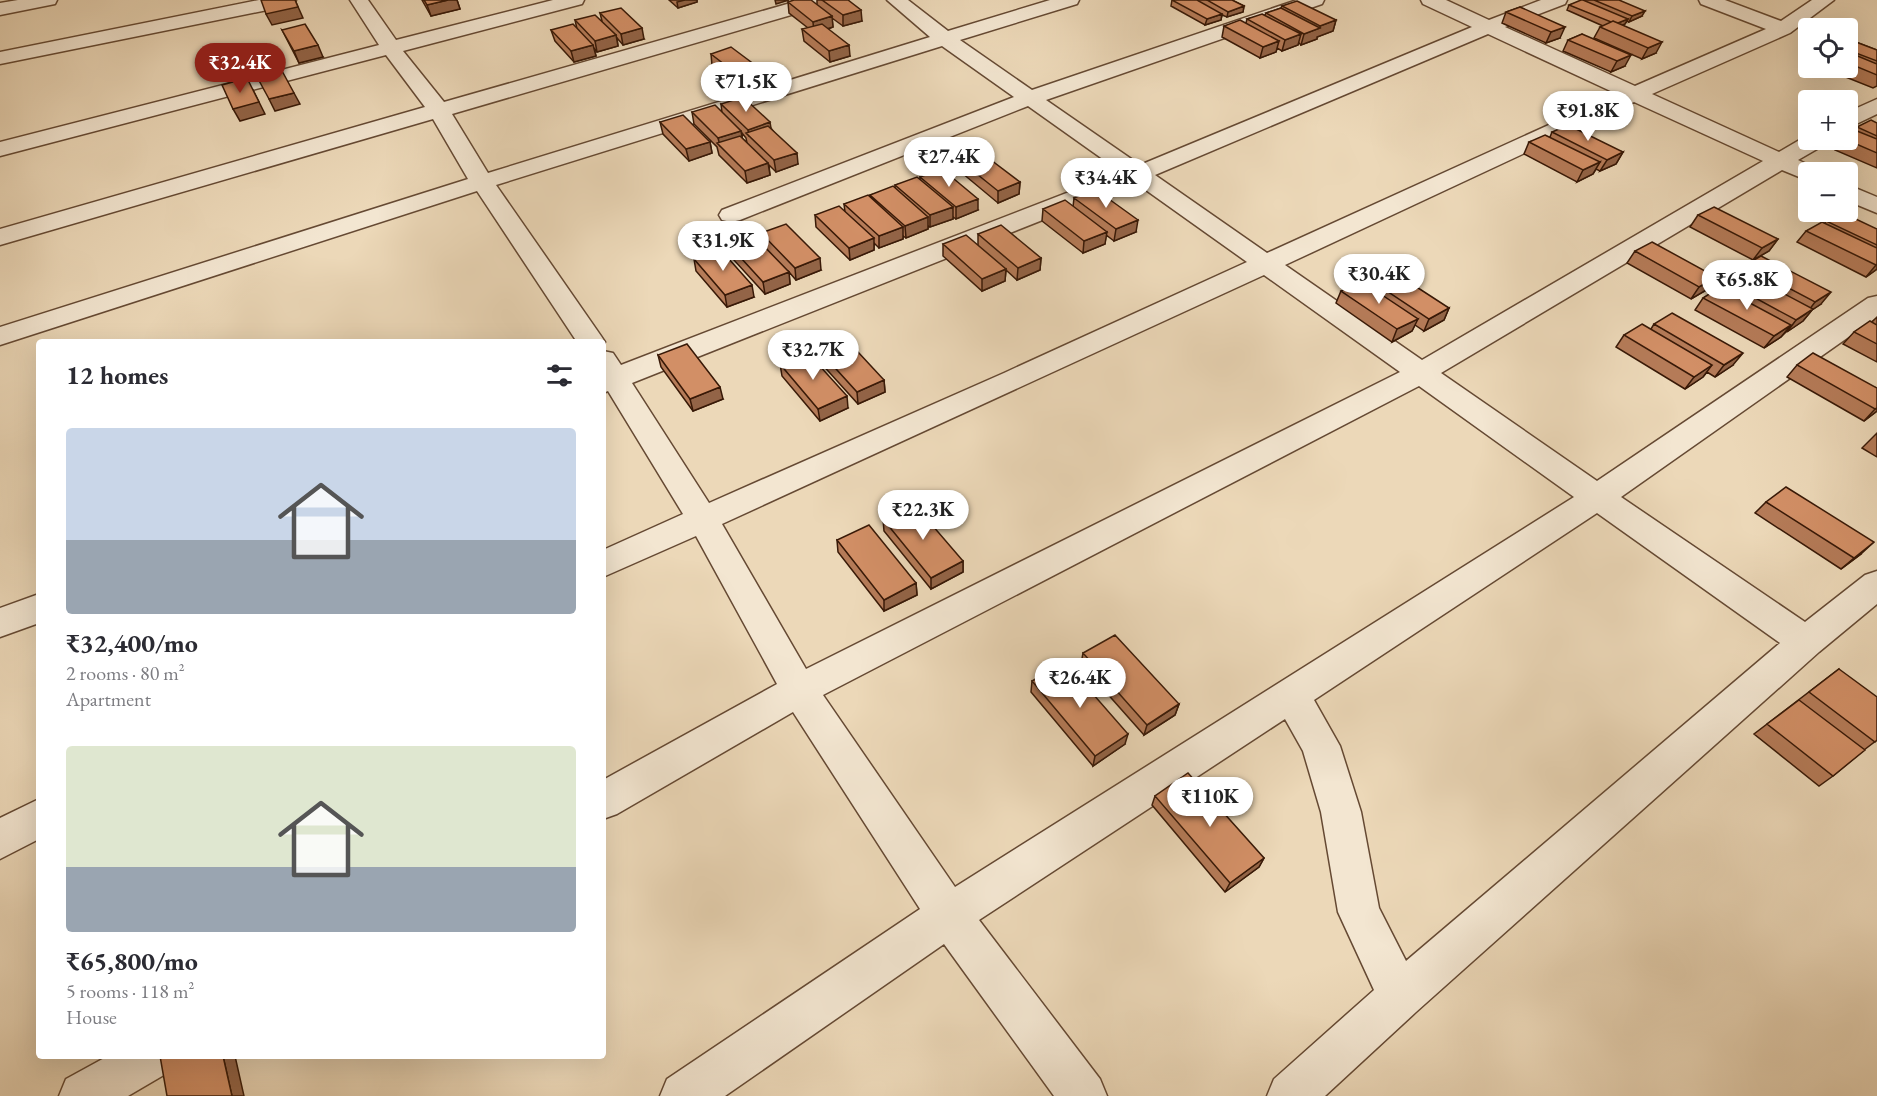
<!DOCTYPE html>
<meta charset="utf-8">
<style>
body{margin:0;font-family:"EB Garamond",serif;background:#f2f2f3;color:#2b2b33;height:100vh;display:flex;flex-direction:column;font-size:22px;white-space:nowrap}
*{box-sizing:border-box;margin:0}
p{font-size:20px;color:#7c7c81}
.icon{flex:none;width:33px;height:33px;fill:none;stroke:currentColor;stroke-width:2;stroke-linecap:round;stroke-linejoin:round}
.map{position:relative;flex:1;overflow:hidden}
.panel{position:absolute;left:36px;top:339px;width:570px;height:720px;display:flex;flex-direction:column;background:#fff;border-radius:6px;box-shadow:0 6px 24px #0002}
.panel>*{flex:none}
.controls{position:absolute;left:1798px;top:18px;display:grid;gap:12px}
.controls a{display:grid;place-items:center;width:60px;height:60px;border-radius:6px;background:#fff;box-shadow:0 6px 24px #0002;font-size:30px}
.price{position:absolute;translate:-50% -51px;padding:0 14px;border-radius:21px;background:#fff;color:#222;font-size:20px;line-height:39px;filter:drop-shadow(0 2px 3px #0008)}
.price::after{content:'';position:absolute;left:50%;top:36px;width:18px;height:14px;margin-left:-9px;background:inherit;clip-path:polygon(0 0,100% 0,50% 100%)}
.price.active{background:#8f2418;color:#fff}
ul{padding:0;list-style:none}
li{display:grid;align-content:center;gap:12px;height:318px;padding:0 30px}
li span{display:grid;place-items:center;height:186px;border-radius:6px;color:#555}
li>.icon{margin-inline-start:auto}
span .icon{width:108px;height:108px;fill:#fffc;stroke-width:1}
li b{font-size:26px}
h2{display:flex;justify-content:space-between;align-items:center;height:72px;padding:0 30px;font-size:26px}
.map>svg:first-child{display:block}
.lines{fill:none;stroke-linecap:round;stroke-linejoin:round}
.street-casing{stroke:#654933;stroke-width:3}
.street{fill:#f3e6d1;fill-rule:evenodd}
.wall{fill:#b57b58;stroke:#381907;stroke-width:1.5;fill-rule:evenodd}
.shaded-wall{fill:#936447;stroke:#381907;stroke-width:1.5}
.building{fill:#d28f66;stroke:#381907;stroke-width:1.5}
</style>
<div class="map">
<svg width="1877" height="1096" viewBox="0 0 1877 1096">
<rect width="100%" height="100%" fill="#ecd8b8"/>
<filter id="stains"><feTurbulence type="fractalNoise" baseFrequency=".00333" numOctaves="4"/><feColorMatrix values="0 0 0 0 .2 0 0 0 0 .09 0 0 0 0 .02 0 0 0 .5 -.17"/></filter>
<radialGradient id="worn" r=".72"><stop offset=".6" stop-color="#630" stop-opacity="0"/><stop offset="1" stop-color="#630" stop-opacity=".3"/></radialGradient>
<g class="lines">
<g class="street-casing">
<path id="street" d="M18 0H57L55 4 0 15V3Z
M259 0H296L294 4 287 6 0 64V52Z
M350 0H368L396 40 553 0H584L582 4 403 51 444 102 801 0H831L829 4 452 114 488 173 930 37 887 0H908L948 31 1050 0H1079L1077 4 960 40 1032 90 1297 0H1324L1322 4 1046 100 1140 165 1472 27 1423 4 1421 0H1446L1489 20 1541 0H1567L1565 4 1505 27 1635 86 1766 29 1701 4 1699 0H1725L1781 21 1812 0H1834L1790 33 1652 94 1779 152 1808 135 1809 140H1827L1824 145 1798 160 1817 169 1820 172H1809V181L1782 170 1441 373 1597 481 1868 298 1877 296V317L1621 497 1805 622 1865 575 1877 571V604L1819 652 1416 1012 1325 1096H1267L1274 1079 1374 990 1338 912 1321 812 1303 751 1285 719 979 920 1100 1079 1107 1096H1054L944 944 725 1096H660L667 1079 920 909 793 712 617 814 603 819V780L777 684 696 536 603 577V550L683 514 608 391 603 393V351L613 353 621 365 1121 172 1028 106 740 220 731 222 722 220 719 215 722 210 1014 97 942 46 496 185 601 336 605 342 603 345V342H577L477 191 0 345V327L468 179 433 119 0 245V229L425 107 386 55 0 156V142L379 45ZM1488 34 1617 94 1267 253 1155 175ZM1634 102 1763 161 1422 360 1285 265ZM1136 183 1247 262 1004 373 709 503 632 383ZM1264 275 1400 372 806 669 722 524ZM1419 386 1574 497 955 887 823 695ZM1597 513 1780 643 1406 961 1379 908 1361 812 1340 746 1314 700Z
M1877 99V114L1848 128V112Z
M1848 185 1877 197V213L1848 201Z
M39 594V623L0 637V608Z
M39 799V839L0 859V818Z
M108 1056H176L169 1072 128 1096H59L66 1079Z"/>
</g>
<use href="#street" class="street"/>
</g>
<path class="wall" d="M422 0H457L460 9 431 16Z
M669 0H697V2L678 8Z
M817 0H848L862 21 843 26 832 18 833 27 828 29 850 56 830 62 804 41 802 29 808 28 789 13 788 2 817 5Z
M1172 0H1232L1244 6 1243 12 1227 17 1222 15 1221 20 1205 25 1171 6Z
M1585 0H1619L1642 16 1629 22 1627 21 1625 24 1623 25 1656 53 1642 59 1594 38 1600 27 1603 26 1567 10 1569 5Z
M1282 6 1336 20 1333 31 1317 37V39L1301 45 1299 43 1298 45 1282 51 1277 48 1276 52 1260 58 1222 37 1224 26 1246 23 1247 19 1265 15 1266 13 1281 8Z
M1520 7 1560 38 1546 43 1502 23 1506 12Z
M600 13 644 39 623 45 617 38 618 46 597 52 594 48 596 56 574 62 555 41 551 30 577 29 575 20 602 21Z
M282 30 323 57 299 63Z
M1582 34 1625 66 1611 72 1563 51 1568 40Z
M1848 39 1877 50V86L1873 88 1823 68H1848Z
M711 54 759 68 760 80 740 87 712 65Z
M721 104 771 128 798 164 776 172 769 165 770 175 747 183 719 155 717 147 694 124 692 112 722 113ZM742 133 746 138 747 143 742 138Z
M660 122 710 142 712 153 689 161 663 134Z
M1877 123V168L1835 150 1843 140H1848L1857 127Z
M1552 132 1623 152 1616 164 1600 171 1596 169 1593 174 1577 182 1524 154 1529 142 1550 137Z
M962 162 1020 182 1019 194 998 203 962 173Z
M920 177 978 210 956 219 953 217V219L930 227 928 226V229L906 238 903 236V239L879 248 874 243V250L850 260 816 227 815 215 845 212 844 204 870 198V195L895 188V185L920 179Z
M1074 198 1136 232 1114 241 1106 235 1105 244 1083 253 1042 221 1043 209 1073 207Z
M1698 215 1778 239 1769 251 1753 260 1690 227Z
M1826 221 1877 229V269L1866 277 1797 242 1806 231 1825 223Z
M761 233 821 270 796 280 789 272 790 284 765 294 733 259 731 247 763 245Z
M978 234 1041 258 1040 270 1017 280 1006 270 1005 281 982 291 943 256V244L978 245Z
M1635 251 1708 289 1691 299 1627 263Z
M694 259 754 297 727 307 696 271Z
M1745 265 1821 304 1812 310 1803 321 1786 332 1781 337 1764 348 1695 310 1703 298 1722 288 1726 282 1739 275Z
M1372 281 1449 308 1444 320 1424 331 1415 325 1412 331 1392 342 1336 303 1341 291 1370 287Z
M1877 317V362L1843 344 1854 332 1872 322Z
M1654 324 1733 365 1715 377 1707 372 1703 377 1685 389 1616 347 1624 335 1651 329Z
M818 349 884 380 885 392 858 404 819 361Z
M658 355 723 399 693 411 661 367Z
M780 364 848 408 820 421 782 376Z
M1797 365 1877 388V411L1864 421 1787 377Z
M1877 433V457L1862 448Z
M1766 502 1861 554 1841 569 1755 513Z
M883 519 963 561V572L931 589 884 531Z
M837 540 916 583 917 595 884 611 838 552Z
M1083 653 1179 704 1175 715 1144 735 1081 664Z
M1839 669 1877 740 1864 750 1833 776 1819 786 1754 734Z
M1032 681 1125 744 1093 766 1031 692Z
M1155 796 1264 858 1259 867 1225 892 1152 805Z"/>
<path class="shaded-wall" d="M295 0 303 18 272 25 266 14Z
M448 0H457L460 9 431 16 427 5Z
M685 0H697V2L678 8 677 2Z
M775 0H789L776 4Z
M1244 6 1243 12 1227 17 1228 12Z
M861 10 862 21 843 26V15Z
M1645 11 1642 16 1629 22 1632 16Z
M1222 14 1221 20 1205 25 1207 19Z
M832 16 833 27 814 33 813 22Z
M1628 19 1625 24 1612 30 1615 24Z
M1336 20 1333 31 1317 37V39L1301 45 1304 34 1320 28V26Z
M1565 27 1560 38 1546 43 1551 32Z
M642 28 644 39 623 45 621 34Z
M1301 34 1298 45 1282 51 1285 40Z
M616 35 618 46 597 52 595 41Z
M1279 41 1276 52 1260 58 1263 47Z
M1662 42 1656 53 1642 59 1648 48Z
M318 45 323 57 299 63 294 51Z
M593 45 596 56 574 62 571 51Z
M849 45 850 56 830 62 829 51Z
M1631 55 1625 66 1611 72 1617 61Z
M759 68 760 80 740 87 738 75Z
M253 90 265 114 240 121 233 109Z
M294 93 300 104 275 111 269 99Z
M770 122 772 134 749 136 748 130Z
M741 131 743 142 720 146 718 138Z
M710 142 712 153 689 161 686 149Z
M1623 152 1616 164 1600 171 1607 160Z
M797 153 798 164 776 172 774 160Z
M1600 162 1593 174 1577 182 1583 170Z
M768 163 770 175 747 183 745 171Z
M1020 182 1019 194 998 203V191Z
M978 199V210L956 219V207Z
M953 207V219L930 227V215Z
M928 217V229L906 238 905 226Z
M1138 220 1136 232 1114 241 1116 229Z
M903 227V239L879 248V236Z
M1107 232 1105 244 1083 253 1084 241Z
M874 238V250L850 260 849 248Z
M1778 239 1769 251 1753 260 1762 248Z
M820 258 821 270 796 280 795 268Z
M1041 258 1040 270 1017 280 1018 268Z
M1877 264V269L1866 277 1876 265Z
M1006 269 1005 281 982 291V279Z
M789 272 790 284 765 294 763 282Z
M1716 277 1708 289 1691 299 1699 287Z
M752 285 754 297 727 307 725 295Z
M1831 292 1821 304 1812 310 1803 321 1787 332 1796 320 1806 314 1815 302Z
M1449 308 1444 320 1424 331 1429 319Z
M1418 319 1412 331 1392 342 1397 329Z
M1791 325 1781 337 1764 348 1774 336Z
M1743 353 1733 365 1715 377 1724 365Z
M1712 365 1703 377 1685 389 1694 377Z
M884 380 885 392 858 404 857 392Z
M720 387 723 399 693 411 690 399Z
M847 396 848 408 820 421 818 409Z
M1877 408V411L1864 421 1875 409Z
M1874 542 1861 554 1841 569 1854 558Z
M963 561V572L931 589V578Z
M916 583 917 595 884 611V600Z
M1179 704 1175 715 1144 735 1147 725Z
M1128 734 1125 744 1093 766 1095 756Z
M1264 858 1259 867 1225 892 1230 883Z
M223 1056H235L244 1096H232Z"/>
<path class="building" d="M261 0H295L298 7 266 14Z
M424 0H448L427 5Z
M794 0H811L832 16 813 22 788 2Z
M822 0H848L861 10 843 15Z
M1172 0H1197L1222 14 1207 19Z
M1207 0H1232L1244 6 1228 12Z
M1581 0H1583L1628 19 1618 23 1613 21 1611 22 1569 5Z
M1594 0H1619L1645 11 1632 16Z
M1297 1 1336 20 1320 26 1282 6Z
M1520 7 1565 27 1551 32 1506 12Z
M621 8 642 28 621 34 600 13Z
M1281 8 1320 28 1304 34 1266 13Z
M1262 14 1301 34 1285 40 1247 19Z
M595 15 616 35 595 41 575 20Z
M1240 20 1279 41 1263 47 1224 26Z
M1613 21 1662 42 1648 48 1600 27Z
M305 24 318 45 294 51 282 30Z
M573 24 593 45 571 51 551 30Z
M822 24 849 45 829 51 802 29Z
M1582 34 1631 55 1617 61 1568 40Z
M1848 39 1877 50V61L1848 50Z
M731 47 759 68 738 75 711 54Z
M1848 52 1877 64V75L1848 63Z
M281 69 294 93 269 99 256 75Z
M247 78 259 102 233 109 222 85Z
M743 97 770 122 748 130 721 104Z
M715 105 741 131 718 138 692 112Z
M683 115 710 142 686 149 660 122Z
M1871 120 1877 123V136L1857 127Z
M1568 125 1623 152 1607 160 1552 132Z
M768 126 797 153 774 160 746 133Z
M1857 131 1877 139V153L1847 140H1848V136Z
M1545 135 1600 162 1583 170 1529 142Z
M740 136 768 163 745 171 717 143Z
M983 154 1020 182 998 191 962 162Z
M942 169 978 199 956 207 920 177Z
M917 177 953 207 930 215 895 185Z
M893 186 928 217 905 226 870 195Z
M1095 189 1138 220 1116 229 1074 198Z
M868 195 903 227 879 236 844 204Z
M1065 200 1107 232 1084 241 1043 209Z
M839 206 874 238 849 248 815 215Z
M1714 207 1778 239 1762 248 1698 215Z
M1841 212 1877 229V245L1826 221Z
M1822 222 1877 248V264L1876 265 1806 231Z
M786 224 820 258 795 268 761 233Z
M1001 225 1041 258 1018 268 978 234Z
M966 235 1006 269 982 279 943 244Z
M756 238 789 272 763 282 731 247Z
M1652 242 1716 277 1699 287 1635 251Z
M720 249 752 285 725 295 694 259Z
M1761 256 1831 292 1815 302 1745 265Z
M1392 271 1449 308 1429 319 1372 281Z
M1743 272 1813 309 1796 320 1726 282Z
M1361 281 1418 319 1397 329 1341 291Z
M1720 287 1791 325 1774 336 1703 298Z
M1672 313 1743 353 1724 365 1654 324Z
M1870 321 1877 325V344L1854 332Z
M1642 324 1712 365 1694 377 1624 335Z
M845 338 884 380 857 392 818 349Z
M687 344 720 387 690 399 658 355Z
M808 353 847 396 818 409 780 364Z
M1813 353 1877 388V408L1875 409 1797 365Z
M1786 487 1874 542 1854 558 1766 502Z
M914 504 963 561 931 578 883 519Z
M869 525 916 583 884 600 837 540Z
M1115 635 1179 704 1147 725 1083 653Z
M1065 662 1128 734 1095 756 1032 681Z
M1839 669 1877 697V740L1875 742 1809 692Z
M1799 700 1865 750 1833 776 1767 724Z
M1188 773 1264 858 1230 883 1155 796Z
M160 1056H223L232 1096H167Z"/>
<rect width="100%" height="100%" filter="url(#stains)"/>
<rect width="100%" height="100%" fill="url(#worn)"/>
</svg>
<div class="controls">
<a><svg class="icon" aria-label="locate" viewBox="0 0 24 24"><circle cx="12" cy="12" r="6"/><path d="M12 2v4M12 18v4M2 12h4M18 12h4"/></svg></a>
<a>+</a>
<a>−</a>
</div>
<b class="price active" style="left:240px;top:94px">₹32.4K</b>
<b class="price" style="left:746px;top:113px">₹71.5K</b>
<b class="price" style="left:1588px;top:142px">₹91.8K</b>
<b class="price" style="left:949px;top:188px">₹27.4K</b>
<b class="price" style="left:1106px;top:209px">₹34.4K</b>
<b class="price" style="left:723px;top:272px">₹31.9K</b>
<b class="price" style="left:1379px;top:305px">₹30.4K</b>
<b class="price" style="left:1747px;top:311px">₹65.8K</b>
<b class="price" style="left:813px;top:381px">₹32.7K</b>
<b class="price" style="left:923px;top:541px">₹22.3K</b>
<b class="price" style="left:1080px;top:709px">₹26.4K</b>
<b class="price" style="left:1210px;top:828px">₹110K</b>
<section class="panel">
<h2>12 homes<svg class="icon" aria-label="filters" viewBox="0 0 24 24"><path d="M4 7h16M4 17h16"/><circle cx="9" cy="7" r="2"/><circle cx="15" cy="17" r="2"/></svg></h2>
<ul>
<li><span style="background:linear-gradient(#c9d6e8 60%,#9aa5b1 0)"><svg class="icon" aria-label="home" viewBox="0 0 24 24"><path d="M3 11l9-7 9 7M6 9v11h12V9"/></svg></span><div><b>₹32,400/mo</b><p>2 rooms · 80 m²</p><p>Apartment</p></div></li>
<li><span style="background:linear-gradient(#dfe7d0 65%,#9aa5b1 0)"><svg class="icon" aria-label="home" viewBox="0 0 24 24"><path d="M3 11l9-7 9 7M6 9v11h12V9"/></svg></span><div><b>₹65,800/mo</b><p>5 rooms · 118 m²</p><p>House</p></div></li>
</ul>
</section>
</div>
